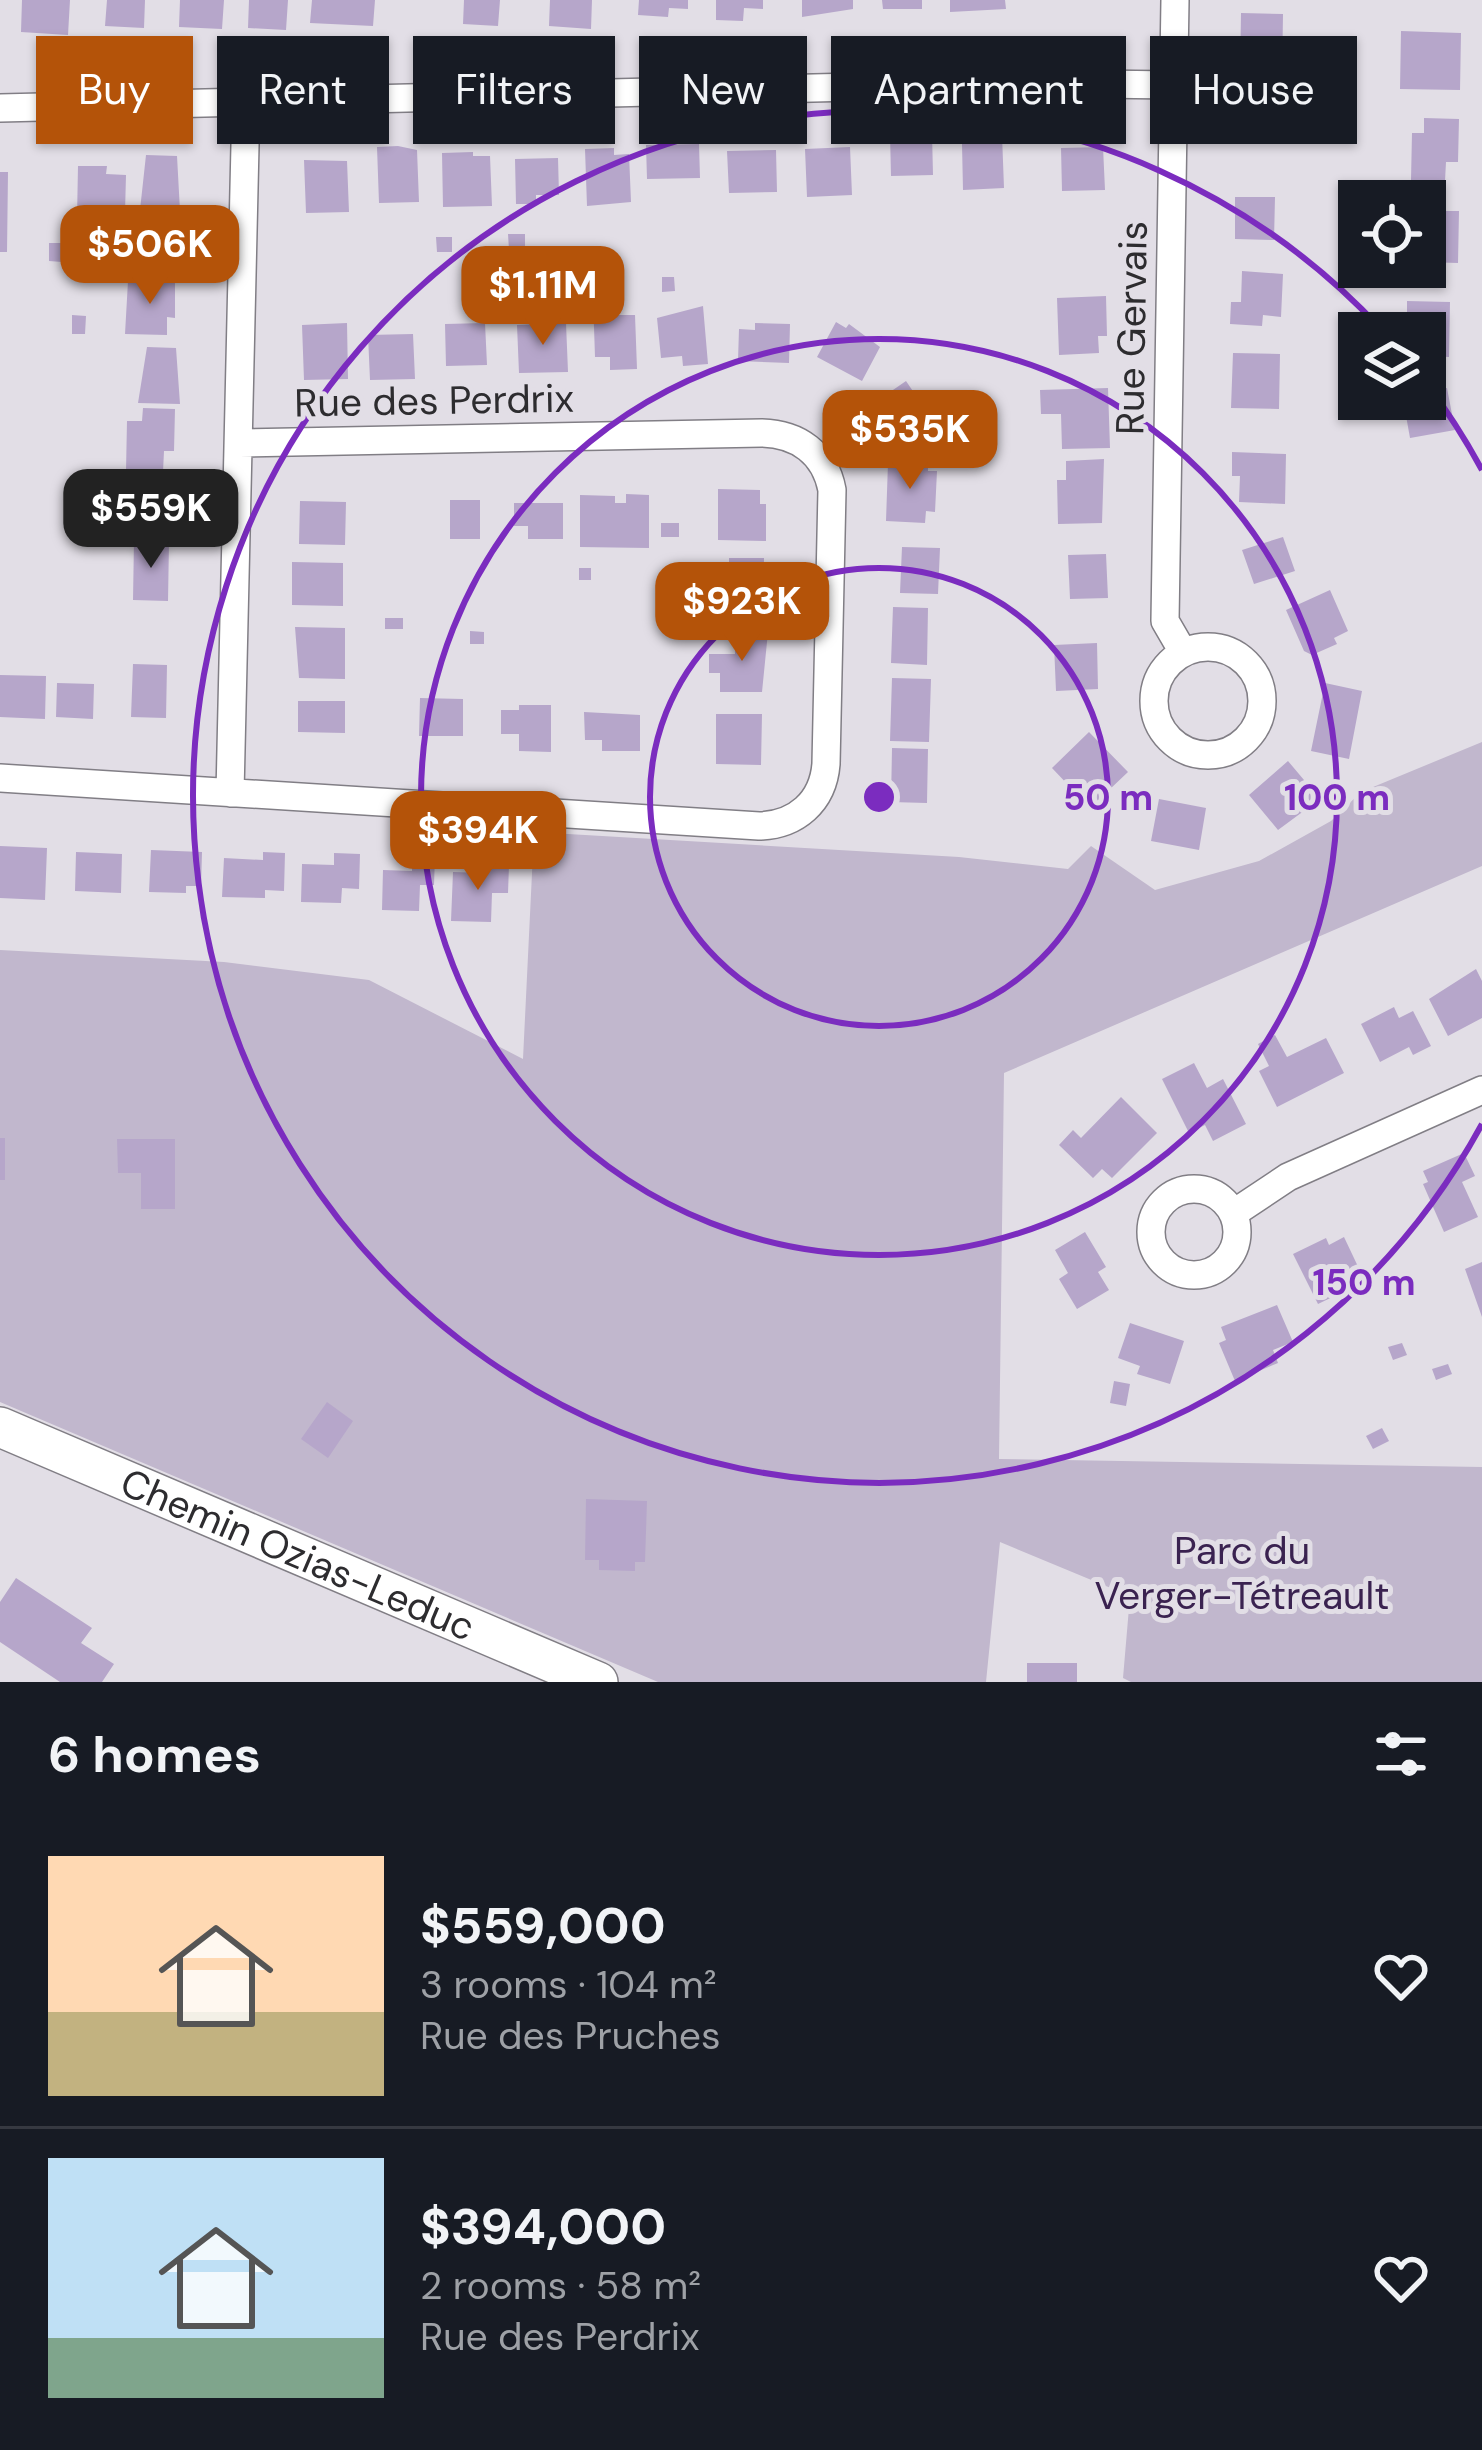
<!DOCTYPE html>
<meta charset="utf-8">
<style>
body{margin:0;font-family:"DM Sans",sans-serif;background:#242831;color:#f1f3f6;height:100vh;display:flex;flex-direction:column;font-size:45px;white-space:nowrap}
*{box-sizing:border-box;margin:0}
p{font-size:39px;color:#9ea1a6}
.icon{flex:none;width:66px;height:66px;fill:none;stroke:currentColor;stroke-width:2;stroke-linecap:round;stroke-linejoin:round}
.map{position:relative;height:1682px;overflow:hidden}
.sheet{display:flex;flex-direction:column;background:#171b24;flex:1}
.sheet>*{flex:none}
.top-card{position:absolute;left:36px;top:36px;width:1410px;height:108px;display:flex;gap:24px}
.fabs{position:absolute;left:1338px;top:180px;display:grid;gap:24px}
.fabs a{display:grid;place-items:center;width:108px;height:108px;border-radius:0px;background:#171b24;box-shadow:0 3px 9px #0004;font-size:60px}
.price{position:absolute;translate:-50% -102px;padding:0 27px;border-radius:24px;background:#b45309;color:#fff;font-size:39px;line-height:78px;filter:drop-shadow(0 3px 6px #0008)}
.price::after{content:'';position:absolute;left:50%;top:72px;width:36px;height:27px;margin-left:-18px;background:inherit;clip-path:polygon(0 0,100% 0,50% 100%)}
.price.selected{background:#222;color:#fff}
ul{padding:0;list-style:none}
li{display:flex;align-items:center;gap:36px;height:300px;padding:0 48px}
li+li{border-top:3px solid #363941}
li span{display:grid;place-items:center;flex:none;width:336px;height:240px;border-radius:0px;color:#555}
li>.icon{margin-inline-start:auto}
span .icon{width:144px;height:144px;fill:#fffc;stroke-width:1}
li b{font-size:51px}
h2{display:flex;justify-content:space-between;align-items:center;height:144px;padding:0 48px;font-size:51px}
.tag{padding:0 42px;border-radius:0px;background:#171b24;box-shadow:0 3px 9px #0004;font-size:42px;line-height:108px}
.tag.selected{background:#b45309;color:#fff}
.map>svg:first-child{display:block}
.green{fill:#c1b7cd}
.building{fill:#b6a6ca}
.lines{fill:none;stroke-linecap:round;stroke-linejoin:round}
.street-casing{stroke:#817e85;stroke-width:30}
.secondary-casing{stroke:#817e85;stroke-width:42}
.street{stroke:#fff;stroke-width:27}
.secondary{stroke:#fff;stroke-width:39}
.ring{fill:none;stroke:#7b2cbf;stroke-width:6}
.labels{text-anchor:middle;stroke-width:10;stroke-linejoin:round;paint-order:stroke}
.street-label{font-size:39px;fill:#2d2c2f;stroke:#e2dee6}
.park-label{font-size:39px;fill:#3a2250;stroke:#e2dee6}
.centre{fill:#7b2cbf;stroke:#e2dee6;stroke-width:6}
.ring-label{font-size:36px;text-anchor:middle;font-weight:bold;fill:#7b2cbf;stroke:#e2dee6;stroke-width:10;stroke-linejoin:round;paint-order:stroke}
</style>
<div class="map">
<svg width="1482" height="1682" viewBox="0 0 1482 1682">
<rect width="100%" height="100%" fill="#e2dee6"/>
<path class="green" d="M1482 742V866L1004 1073 999 1459 1482 1467V1682H1131L1123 1678 1130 1596 1000 1542 986 1682H658L0 1402V950L224 962 369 980 523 1059 534 832 959 857 1068 869 1091 846 1155 890 1259 861 1331 821 1361 792Z"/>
<path class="building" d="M22 0H70L68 35 21 32Z
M107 0H145L144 28 105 26Z
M180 0H224L222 29 179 27Z
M249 0H288L286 30 248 28Z
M312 0H375L373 26 310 23Z
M464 0H500L498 26 463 24Z
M550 0H592L591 29 549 26Z
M639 0H688V9L669 8 668 17 638 15Z
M716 0H763V9L744 8 743 21 716 20Z
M802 0H853V9L802 17Z
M882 0H922V9H883Z
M950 0H1005L1006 9 950 12Z
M1241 13 1283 14 1282 77 1240 76Z
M1401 31 1461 33 1460 90 1400 89Z
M1424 118 1459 119 1458 162H1446L1445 181 1411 180 1412 133H1424Z
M932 133 933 175 891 176 890 134Z
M1002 135 1004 188 963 190 962 144H969V136Z
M699 144 700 178 647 179 646 145Z
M398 146 417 150 419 202 379 203 377 147Z
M850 147 852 195 807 197 805 149Z
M1103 147 1105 190 1062 191 1061 148Z
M614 148V155L629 154 631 202 587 206 585 149Z
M776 150 777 192 729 193 727 151Z
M473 152V156H490L492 206 443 207 442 153Z
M146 155 177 156 180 211 140 210Z
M558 158 559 195H536V204H516L515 159Z
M304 160 347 161 349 212 306 213Z
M78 166H107L106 174 126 175 125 213 77 218Z
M0 172H8L7 252H0Z
M1235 197H1275L1274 240 1235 239Z
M1425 211H1459L1458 263 1425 262Z
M508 234H525V250H509Z
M436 237H452V252H437Z
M49 243H63L62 262 49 261Z
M137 246H152V260H137Z
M74 249 88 250 87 265H74Z
M1242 271 1283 274 1281 317 1263 315 1262 326 1230 324 1231 302H1241Z
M662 277H674L675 291 662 292Z
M128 281 175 282V318L167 317V335L125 334Z
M1106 296 1107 336H1098L1099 353 1059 355 1057 298Z
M593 297H611V315H635L637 369 610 370V357H595Z
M1407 301 1450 302 1449 357 1425 356V333H1407Z
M703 306 708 364 683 366 682 356 661 358 657 318Z
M72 315 86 316 85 334H72Z
M836 322 846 328 849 324 880 347 862 381 817 357Z
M347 323 348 379 304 380 302 325Z
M485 323 487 365 446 366 445 324Z
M566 323 568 372 519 373 517 325Z
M755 323 790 324 789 363 738 361 739 329 755 330Z
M413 334 415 379 370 380 368 335Z
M147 347 176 348 180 404 138 403Z
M1233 353 1280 354 1279 409 1231 408Z
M906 381 938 428 909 448 877 401Z
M1108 388 1110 448 1062 449 1061 414H1041L1040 390Z
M1447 388 1455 430 1410 438 1403 399H1425V392Z
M143 408 175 409 174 451H164L163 472 126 471 127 421H142Z
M1232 452 1286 454 1285 504 1239 502 1240 476H1232Z
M1104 459 1102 523 1058 524 1057 480H1066V461Z
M888 463 928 464V471H937L935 512 926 511 925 523 886 521Z
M123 482 171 483 167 532 122 531Z
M718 489 760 490V504H766V541L718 540Z
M626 494 649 495V548L580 547V495L615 496V503H626Z
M450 500H480V539H450Z
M300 501 346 502 345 545 299 544Z
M514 503H563V539H528V526H514Z
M661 523H679V537H661Z
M1283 537 1295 571 1254 584 1242 550Z
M134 541 169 542 168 601 133 600Z
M902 547 940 548 938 594 900 593Z
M1106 554 1108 598 1070 599 1068 555Z
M729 558H764L763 617 729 616Z
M292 562 343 563V606L292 605Z
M579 568H591V580H579Z
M1330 590 1348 631 1334 638 1337 644 1312 655 1304 651 1286 610Z
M893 607 928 608 927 665 891 663Z
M385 618H403V629H385Z
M295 627 345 628V679L299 678Z
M470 631 484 632V644H470Z
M735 632H768L762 692H720V673H709V654H735Z
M1097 643 1098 689 1056 691 1054 645Z
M133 664 167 665 166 718 131 717Z
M0 675 46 676 45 719 0 717Z
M892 678 931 679 929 742 890 741Z
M57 683 94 684 93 719 56 717Z
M1325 683 1362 691 1349 759 1311 751Z
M420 698 463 699V736H419Z
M298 701H345V733L298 732Z
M519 705H551V752L519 751V734H501V710H519Z
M584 712 640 715V751H602V740H585Z
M716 714H762L761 765 716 764Z
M1089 732 1128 772 1090 808 1052 768Z
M892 748 928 749 927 803 891 802Z
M1288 761 1320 799 1278 830 1249 795Z
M1159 799 1206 808 1199 850 1151 841Z
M0 846 47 848 45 900 0 898Z
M151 850 202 852 201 886H186V893L149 892Z
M76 852 122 854 121 893 75 891Z
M263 852 285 853 284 891 265 890V898L222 897 224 858 263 860Z
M334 853 360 854 359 889 342 888 341 903 301 902 302 864 334 865Z
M412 855 435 856 434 885H420L419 911 382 910 383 870 412 871Z
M485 864 509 865 508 893H492L491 922 451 921 453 872 484 873Z
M1476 969 1482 981V1018L1448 1036 1429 999Z
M1394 1007 1399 1018 1413 1011 1431 1046 1413 1055 1409 1047 1380 1062 1361 1024Z
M1275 1035 1287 1057 1326 1038 1344 1073 1277 1107 1259 1071 1269 1066 1258 1044Z
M1194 1063 1207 1088 1223 1079 1246 1124 1213 1141 1205 1125 1189 1133 1162 1079Z
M1121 1097 1157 1133 1112 1178 1102 1169 1093 1178 1059 1145 1073 1130 1081 1138Z
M0 1138H5V1180H0Z
M117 1139H175V1209H141V1173H118Z
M1464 1153 1475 1176 1462 1182 1478 1217 1444 1232 1423 1184 1428 1182 1423 1171Z
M1085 1232 1106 1267 1098 1272 1109 1290 1077 1309 1059 1279 1068 1273 1055 1250Z
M1344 1237 1362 1275 1348 1281 1351 1288 1318 1304 1293 1254 1326 1238 1329 1245Z
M1482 1262V1317L1465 1269Z
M1404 1274 1408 1285 1395 1290 1391 1280Z
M1277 1305 1293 1342 1273 1350 1278 1363 1235 1381 1219 1343 1226 1340 1221 1327Z
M1130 1323 1184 1341 1170 1384 1137 1374 1140 1366 1118 1358Z
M1402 1343 1407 1355 1393 1360 1388 1347Z
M1448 1364 1452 1374 1436 1380 1432 1369Z
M1114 1381 1130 1384 1126 1406 1110 1403Z
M327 1402 353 1421 328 1458 301 1439Z
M1382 1428 1389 1441 1373 1449 1366 1436Z
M586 1499 647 1501 645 1562H635V1571L599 1570V1560H585Z
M16 1578 92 1628 81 1643 114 1664 102 1682H60L0 1642V1602Z
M1027 1663H1077V1682H1027Z"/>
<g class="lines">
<g class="street-casing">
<path id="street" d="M1175 0 1165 621 1183 652
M0 108 1020 83 1174 85
M1154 701a54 54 0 1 1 108 0a54 54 0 1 1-108 0Z
M0 778 759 826C796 825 823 802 826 764L832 490C825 453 798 434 762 433L239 443
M230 793 246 102
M1151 1232a43 43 0 1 1 86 0a43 43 0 1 1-86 0Z
M1234 1213 1288 1177 1482 1090"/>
</g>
<g class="secondary-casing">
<g id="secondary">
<path id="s1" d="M0 1427 598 1682"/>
</g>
</g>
<use href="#street" class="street"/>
<use href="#secondary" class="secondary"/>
</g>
<g class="ring">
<circle cx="879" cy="797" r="229"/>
<circle cx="879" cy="797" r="458"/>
<path d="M1482 1124A686 686 0 1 1 1381 329M1427 384A686 686 0 0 1 1482 470"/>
</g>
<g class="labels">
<g class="street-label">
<text transform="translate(1131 328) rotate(-89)" y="14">Rue Gervais</text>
<text transform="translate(434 400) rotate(-1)" y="14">Rue des Perdrix</text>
<text dy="14" stroke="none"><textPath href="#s1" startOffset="324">Chemin Ozias-Leduc</textPath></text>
</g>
<g class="park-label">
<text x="1242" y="1564">Parc du<tspan x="1242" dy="45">Verger-Tétreault</tspan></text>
</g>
</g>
<circle cx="879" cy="797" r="18" class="centre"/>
<g class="ring-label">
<text x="1108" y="810">50 m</text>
<text x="1337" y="810">100 m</text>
<text x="1364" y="1295">150 m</text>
</g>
</svg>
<div class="fabs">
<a><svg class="icon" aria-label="locate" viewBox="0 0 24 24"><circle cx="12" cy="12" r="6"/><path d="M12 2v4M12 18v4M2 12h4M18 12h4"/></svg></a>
<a><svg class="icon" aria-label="layers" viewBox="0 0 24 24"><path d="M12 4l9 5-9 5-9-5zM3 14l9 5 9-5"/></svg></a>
</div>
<b class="price" style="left:150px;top:307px">$506K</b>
<b class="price" style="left:543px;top:348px">$1.11M</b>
<b class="price" style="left:910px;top:492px">$535K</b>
<b class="price selected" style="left:151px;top:571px">$559K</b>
<b class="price" style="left:742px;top:664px">$923K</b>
<b class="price" style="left:478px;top:893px">$394K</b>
<div class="top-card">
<a class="tag selected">Buy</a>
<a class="tag">Rent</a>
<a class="tag">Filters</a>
<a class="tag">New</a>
<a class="tag">Apartment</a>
<a class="tag">House</a>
</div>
</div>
<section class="sheet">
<h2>6 homes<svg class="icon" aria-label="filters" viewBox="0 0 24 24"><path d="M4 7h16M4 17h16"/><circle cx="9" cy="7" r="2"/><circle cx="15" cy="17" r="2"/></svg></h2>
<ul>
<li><span style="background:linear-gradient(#ffd9b3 65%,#c2b280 0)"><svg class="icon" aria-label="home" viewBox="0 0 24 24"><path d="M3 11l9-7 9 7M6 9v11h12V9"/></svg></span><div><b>$559,000</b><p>3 rooms · 104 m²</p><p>Rue des Pruches</p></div><svg class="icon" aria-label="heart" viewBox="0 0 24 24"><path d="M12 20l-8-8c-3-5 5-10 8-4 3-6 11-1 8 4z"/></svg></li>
<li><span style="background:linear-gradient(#bfe0f5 75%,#7fa58c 0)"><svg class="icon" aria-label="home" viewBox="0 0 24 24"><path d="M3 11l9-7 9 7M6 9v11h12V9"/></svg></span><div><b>$394,000</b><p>2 rooms · 58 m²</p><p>Rue des Perdrix</p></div><svg class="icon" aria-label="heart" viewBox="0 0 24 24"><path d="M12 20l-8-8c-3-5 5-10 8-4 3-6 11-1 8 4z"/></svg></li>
</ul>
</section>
